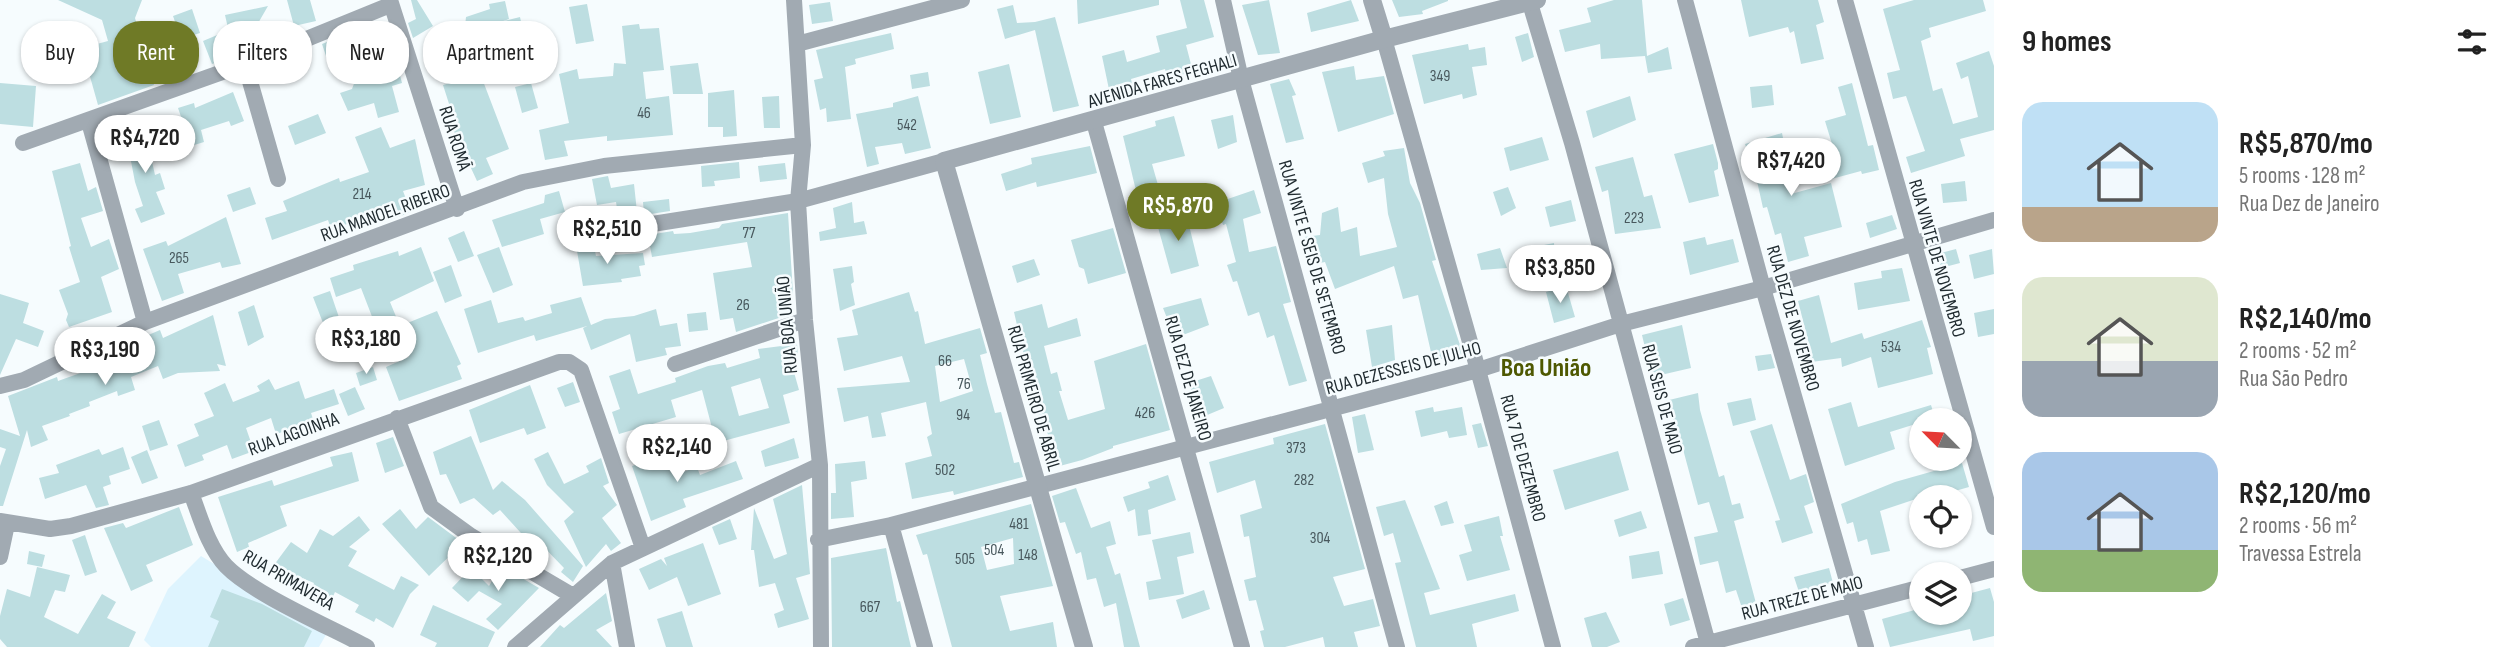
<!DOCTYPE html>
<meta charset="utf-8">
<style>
body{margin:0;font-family:"Sofia Sans Condensed",sans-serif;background:#f6f6f6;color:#222;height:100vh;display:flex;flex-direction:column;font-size:26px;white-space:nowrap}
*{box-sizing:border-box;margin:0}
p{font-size:23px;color:#767676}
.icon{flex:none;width:38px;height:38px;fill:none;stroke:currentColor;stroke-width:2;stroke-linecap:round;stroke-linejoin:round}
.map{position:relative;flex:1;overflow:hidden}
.side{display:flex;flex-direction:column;background:#fff;width:525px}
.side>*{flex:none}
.hud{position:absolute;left:21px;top:21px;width:665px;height:63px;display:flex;gap:14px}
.needle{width:46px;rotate:294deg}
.tools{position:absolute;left:1909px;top:408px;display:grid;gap:14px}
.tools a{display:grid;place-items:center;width:63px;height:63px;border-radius:50%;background:#fff;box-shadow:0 2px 5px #0004;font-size:35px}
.price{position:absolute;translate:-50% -60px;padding:0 16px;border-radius:24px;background:#fff;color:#222;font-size:23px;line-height:46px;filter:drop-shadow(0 2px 4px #0008)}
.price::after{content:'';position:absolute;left:50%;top:42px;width:21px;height:16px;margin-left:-10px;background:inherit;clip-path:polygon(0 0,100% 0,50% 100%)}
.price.active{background:#6f7a26;color:#fff}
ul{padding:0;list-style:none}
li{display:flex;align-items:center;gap:21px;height:175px;padding:0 28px}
li span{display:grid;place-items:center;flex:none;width:196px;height:140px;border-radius:21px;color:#555}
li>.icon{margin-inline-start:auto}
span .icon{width:84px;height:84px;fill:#fffc;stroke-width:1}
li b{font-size:30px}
h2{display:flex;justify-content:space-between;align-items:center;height:84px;padding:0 28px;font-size:30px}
.pill{padding:0 24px;border-radius:28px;background:#fff;box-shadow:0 2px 5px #0004;font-size:24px;line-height:63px}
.pill.active{background:#6f7a26;color:#fff}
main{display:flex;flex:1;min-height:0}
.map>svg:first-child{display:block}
.built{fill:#def4fe}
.building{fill:#bddee1;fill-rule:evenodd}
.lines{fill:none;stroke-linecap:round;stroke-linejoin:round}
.minor{stroke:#a1aab2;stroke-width:16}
.tertiary{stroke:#a1aab2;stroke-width:18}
.labels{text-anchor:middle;stroke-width:5;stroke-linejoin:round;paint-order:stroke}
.number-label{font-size:16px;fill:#48585d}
.street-label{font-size:19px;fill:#212c31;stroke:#f6fcfe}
.district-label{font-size:26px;font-weight:bold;fill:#4e5801;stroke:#f6fcfe}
</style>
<main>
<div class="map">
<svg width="1994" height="647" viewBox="0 0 1994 647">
<rect width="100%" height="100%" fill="#f6fcfe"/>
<path class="built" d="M201 556 327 633 319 647H151L144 640 168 589Z"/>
<path class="building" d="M58 0H142L135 18 154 85 98 105 82 48 108 41 102 20Z
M287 0H310L316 21 294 26Z
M411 0H417L433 26 413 38 408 23 416 19Z
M1077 0H1159V5L1078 24Z
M1180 0H1204L1214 37 1186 45 1193 72 1167 78 1165 69 1131 79 1134 93 1111 99 1102 56 1124 50 1127 62 1160 52 1156 36 1187 28Z
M1269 0 1280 53 1258 55 1242 5Z
M1351 0 1359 21 1311 32 1307 13Z
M1392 0H1448V1L1422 11 1423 14 1399 17Z
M1614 0H1642L1647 56 1668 47 1672 69 1648 73 1645 56 1601 59 1600 44 1565 52 1559 30 1591 22 1587 8Z
M1741 0H1818L1824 22 1816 25 1824 59 1801 64 1794 31 1790 33 1788 27 1749 37Z
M1914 0H1983L1986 11 1929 28 1931 37 1921 41 1933 91 1942 88 1953 124 1978 117 1968 76 1961 79 1956 63 1989 51 1994 66V130L1960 139 1965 156 1911 173 1906 157 1925 151 1906 96 1893 99 1887 73 1900 70 1883 9Z
M505 1 509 19 472 32 483 81 509 149 486 158 493 174 477 181 445 112 451 110 443 85 453 82 438 34 465 26 466 17 490 9 489 4Z
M830 2 833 21 812 24 809 5Z
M587 4 594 41 576 44 569 7Z
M1013 5 1017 23 1035 22 1055 17 1079 106 1053 112 1035 30 1005 39 997 9Z
M268 6 253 32 230 37 225 15Z
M192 9 200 33 181 39 173 16Z
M520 17 526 44 510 48 504 21Z
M377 22 384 44 376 46 384 73 398 68 402 83 392 86 399 112 378 118 374 103 348 111 340 93 352 89 359 70 354 53 349 54 348 51 327 59 322 44Z
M639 24 640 29 659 28 664 70 643 72 646 99 669 96 673 135 607 141V136L564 141 568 156 545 160 539 130 569 123 559 74 577 69 579 79 613 76 614 63 626 64 622 26Z
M222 33 232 57 212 64 203 41Z
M545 33 548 49 532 52 529 36Z
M891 33 894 49 855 59 856 64 845 67 851 119 827 122 826 108 820 110 814 80 823 78 816 50Z
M1528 33 1534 57 1522 62 1515 37Z
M1468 44 1469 50 1485 47 1487 65 1472 67 1477 95 1463 99 1462 94 1424 104 1412 55Z
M698 63 703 94H673L670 66Z
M1009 64 1021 117 990 124 978 72Z
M1354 66 1356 80 1384 76 1394 114 1338 132 1322 72Z
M928 72 930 86 912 89 910 75Z
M1289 79 1296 95 1292 96 1304 139 1286 143 1270 84Z
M0 83 36 86 33 127 0 124Z
M531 83 538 108 522 113 515 87Z
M1852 83 1868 146 1873 145 1879 170 1862 174 1861 171 1824 181 1818 159 1835 154 1825 121 1846 115 1838 87Z
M1772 85 1774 105 1752 108 1750 87Z
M734 90 737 136 723 137V127H708V93Z
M233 92 244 121 231 126 229 121 201 130 204 142 191 146 178 108 194 103 195 108Z
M779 96 780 128H764L762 97Z
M918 96 931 148 905 154 902 143 875 147 879 164 867 167 856 114 893 107V103Z
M1630 96 1636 120 1593 138 1586 111Z
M318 114 326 133 295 145 288 126Z
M1233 115 1237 142 1218 149 1211 120Z
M1174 116 1185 156 1152 164 1160 192 1137 195 1123 136 1156 126 1155 121Z
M144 126 155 175 160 173 165 189 156 192 165 214 141 223 135 209 143 206 135 182 125 130Z
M381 127 390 148 415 139 425 185 403 191 411 212 390 220 387 212 331 229 328 220 272 240 265 218 287 211 283 201 339 178 340 182 369 172 355 137Z
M1782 133 1783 138H1788L1793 153 1788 155 1790 161 1785 162 1791 194 1831 183 1842 227 1804 237 1809 256 1788 262 1781 233 1775 235 1767 207 1763 208 1755 172 1745 144Z
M1542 137 1549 160 1510 171 1504 148Z
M1713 144 1718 163V169L1714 171 1719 196 1689 203 1674 154Z
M1090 146 1097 173 1037 187 1036 182 1006 191 1001 174 1032 164 1031 158Z
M1404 148 1410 183 1420 203 1436 260 1432 261 1463 354 1433 361 1418 295 1403 299 1394 266 1335 289 1325 262 1310 265 1304 237 1320 235 1322 213 1338 207 1341 232 1357 227 1360 256 1397 247 1388 214 1384 178 1368 183 1362 163 1385 156 1383 151Z
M1633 157 1644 197 1652 195 1661 228 1615 234 1608 190 1602 192 1595 167Z
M739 162 740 178 714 181 715 186 702 187 701 166Z
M80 163 88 191 96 187 103 211 81 218 91 247 109 239 119 269 101 277 112 312 69 327 66 320 68 314 59 290 80 282 69 247 71 246 52 171Z
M785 163 787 179 760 182 758 166Z
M608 176 611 188 634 184 637 212 618 215 616 202 597 205 592 179Z
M1965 181 1967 201 1943 203 1941 184Z
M250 187 256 204 233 212 227 195Z
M1508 187 1516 208 1501 216 1493 192Z
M1254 190 1261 213 1243 219 1249 252 1276 246 1291 302 1283 304 1307 381 1289 386 1274 335 1267 338 1259 312 1248 316 1237 281 1233 282 1227 265 1236 262 1226 224 1223 225 1216 203Z
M559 191 565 212 540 219 544 234 502 247 492 220 544 203 545 195Z
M669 199 670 211 644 215 643 202Z
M1571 200 1576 221 1550 227 1545 207Z
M852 202 854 223 864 221 867 234 820 241 819 232 836 228 833 208Z
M788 213 793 294H790L794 313 736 332 733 318 720 320 713 273 752 267 747 242 652 257 648 235 673 231 674 234 690 233 719 228 722 224Z
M1186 213 1199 266 1171 274 1156 220Z
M1892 215 1897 229 1870 238 1866 223Z
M226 217 241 264 222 268 220 262 178 274 184 293 162 301 143 249 166 241 168 246Z
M1113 228 1126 273 1088 284 1084 269 1079 267 1071 240Z
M464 231 474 256 458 262 448 238Z
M1705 237 1707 245 1733 239 1739 262 1690 275 1683 242Z
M593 241 596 256 643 253 645 265 639 266 641 276 621 279 622 282 583 286 576 245Z
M1554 243 1555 263 1534 267 1529 248Z
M421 247 434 281 390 302 397 319 376 327 361 288 336 297 330 278 354 270 353 265 398 251 399 256Z
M499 247 513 285 493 293 477 255Z
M1500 248 1507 268 1481 270 1477 254Z
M1956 249 1960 263 1941 268 1937 254Z
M1992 249 1994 274 1974 279 1969 255Z
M1034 259 1040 275 1017 283 1012 266Z
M451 265 462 296 445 303 433 272Z
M852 266 854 282 851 284 855 305 840 311 833 269Z
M1902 268 1910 301 1858 310 1854 283 1882 278 1881 271Z
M1566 286 1575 317 1554 323 1546 292Z
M330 291 345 335 330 341 313 297Z
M909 292 915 312 918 311 925 344 980 328 987 353 980 355 987 384 995 413 1001 412 1014 463 1019 462 1023 477 954 495 953 491 912 499 905 463 932 456 927 437 932 434 926 402 881 413 886 436 872 438 868 416 844 422 837 388 910 382 902 356 844 371 837 338 858 335 852 310ZM964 359 973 391 940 402 935 366Z
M0 294 29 303 23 323 44 331 38 347 16 339 0 375Z
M1819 295 1831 343 1862 333 1864 339 1922 320 1931 347 1927 348 1933 374 1878 388 1871 357 1842 367 1841 358 1804 363 1802 349 1810 348 1798 301Z
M581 297 591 325 605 319 634 316 656 309 660 326 677 323 681 346 665 348 667 355 636 362 630 334 591 350 583 328 587 326 536 341 534 335 478 353 464 309 491 300 498 323 523 317 525 321 552 313 550 305Z
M1201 298 1209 325 1175 338 1163 308Z
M1042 304 1048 328 1077 318 1081 336 1044 346 1051 374 1057 372 1062 391H1059L1068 420 1105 409 1094 361 1146 344 1170 430 1113 446V448L1082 460 1056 467 1044 419 1039 421 1014 312Z
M254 305 264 337 248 346 238 312Z
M1994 309V334L1978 337 1974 313Z
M437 311 461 364 457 366 462 379 399 401 386 367 409 357 400 326Z
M706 312 708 330 689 332 687 314Z
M213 315 226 366 217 364 220 371 178 373 163 379 158 366 131 377 135 390 118 396 117 391 89 402 90 406 69 414 70 416 42 426 48 440 31 447 27 430 3 506H0V466L6 449 0 447V429L20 436 8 396 57 377 58 381 100 366 102 372 133 362 130 355 150 347 146 336 160 330 163 338Z
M1392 325 1395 360 1372 367 1366 330Z
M1682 325 1691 368 1652 377 1642 335Z
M797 344 798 356 790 358 799 390 783 395 790 423 716 443 702 390 671 400 676 417 619 434 612 412 620 409 609 376 630 369 638 394 676 382 675 378 708 366 725 363 727 368 760 358 758 349ZM760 378 769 408 739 416 731 387Z
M1771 354 1775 368 1758 371 1755 356Z
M373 367 377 380 360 386 356 373Z
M1211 376 1224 408 1200 418 1189 383Z
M269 379 275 390 299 381 305 399 334 389 339 404 311 413 314 422 276 434 271 418 246 428 254 451 232 459 227 445 202 455 204 460 185 467 177 445 199 436 194 424 214 416 204 393 225 383 233 402 260 391 257 386Z
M573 382 580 402 565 407 557 388Z
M530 385 546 428 527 435 524 428 480 443 469 410Z
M355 387 365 409 348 416 339 394Z
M1698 393 1700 410 1719 477 1724 475 1732 505 1740 503 1744 518 1734 521 1757 607 1743 611 1736 590 1726 593 1718 561 1700 565 1694 537 1718 532 1709 502 1698 505 1680 438 1672 416 1668 417 1665 401Z
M1751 398 1756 420 1733 426 1727 403Z
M1851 402 1858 427 1931 405 1935 418 1890 432 1895 449 1845 466 1828 409Z
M1433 407 1434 412 1462 407 1467 435 1449 438 1447 431 1421 437 1415 411Z
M1365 414 1374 450 1358 453 1352 417Z
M159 420 168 445 150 451 142 426Z
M1481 423 1488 446 1478 448 1472 425Z
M1325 424 1365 569 1333 577 1344 606 1373 599 1380 626 1354 632 1358 647H1325L1323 637 1285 647H1264L1260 631 1264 630 1256 600 1249 601 1244 580 1256 577 1249 536 1244 537 1240 515 1262 508 1255 480 1217 493 1209 462 1274 444 1273 438Z
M1772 424 1790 480 1806 474 1814 502 1804 506 1813 533 1782 543 1775 521 1780 520 1750 431Z
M471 436 493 490 502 481 525 500 583 566 573 582 561 572 564 568 535 538 530 543 500 510 493 515 474 498 460 504 446 474 440 475 433 452Z
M393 437 404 466 385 473 376 443Z
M794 438 799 458 765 467 761 451Z
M123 447 130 469 109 476 111 484 103 487 109 505 96 508 86 485 45 499 39 478 59 473 56 465 99 449 102 455Z
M147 450 158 478 142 484 131 457Z
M1618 451 1629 490 1565 510 1553 470Z
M352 452 359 481 280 506 287 526 248 543 249 547 237 552 218 497 272 480 274 486 333 466 330 457Z
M548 452 564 484 589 472 586 466 601 458 609 483 603 486 617 505 602 518 621 543 611 551 606 544 586 567 564 521 574 512 547 485 534 459Z
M670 454 675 475 697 467 700 475 736 461 743 479 683 499 686 507 651 521 632 466Z
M865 461 867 479 851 482 854 517 831 519V493H836L835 464Z
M1962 463 1969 487 1934 497H1922L1880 511 1890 551 1871 555 1867 539 1858 542 1853 522 1847 524 1841 504 1895 482Z
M1168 475 1176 500 1148 510 1151 534 1138 536 1135 509 1128 512 1123 497 1150 488 1148 482Z
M802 485 810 574 796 578 809 619 778 628 774 614 784 610 775 583 759 587 754 550H751L754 508 774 559 787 554 773 499Z
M1076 488 1091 528 1110 521 1116 544 1106 547 1115 575 1120 573 1140 647H1124L1116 603 1104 607 1096 578 1087 580 1081 552 1076 554 1065 522 1060 523 1052 496Z
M1405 500 1440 589 1424 593 1430 615 1515 594 1519 611 1472 624 1477 647H1416L1395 563 1401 562 1393 533 1384 536 1376 507Z
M1447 501 1454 523 1441 526 1434 506Z
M1031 504 1053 586 1000 596 1010 631 1053 622 1057 647H952L927 554 923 555 916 535ZM1013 538 1014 564 987 570 981 547Z
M179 507 193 545 146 565 153 581 131 591 104 528 123 523 126 528Z
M400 509 416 529 428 517 463 543 429 576 382 524Z
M1641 511 1647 528 1619 537 1614 520Z
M359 516 370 530 349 547 357 551 348 566 394 590 401 576 419 585 410 594 393 628 376 618 374 622 355 612 359 605 335 592 330 603 310 592 314 583 290 573 288 575 274 565 291 542 307 553 320 529 333 536Z
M1499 516 1503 536H1500L1510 570 1467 581 1459 555 1472 551 1464 525Z
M730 519 737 539 719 545 712 527Z
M1190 532 1194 553 1177 557 1184 594 1149 600 1146 582 1161 579 1152 540Z
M85 535 97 572 85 576 72 540Z
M703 543 721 594 688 606 677 577 649 590 639 569 661 559 667 566 664 558Z
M886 548 897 602 900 601 911 647H832L831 558Z
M29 551 45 555 42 567 27 564Z
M1659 551 1663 574 1632 579 1629 556Z
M501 566 539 588 498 630 486 619 502 604 479 591 468 602 452 588 471 568 489 586Z
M37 567 70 575 65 592 55 590 44 617 78 634 102 594 116 602 107 618 136 632 129 647H7L0 639V616L7 589 30 597Z
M1829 568 1833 583 1799 592 1794 577Z
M1990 588 1994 602V636L1973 641 1970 629 1890 647 1882 619 1922 608V612H1964L1960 596Z
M222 589 262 604 312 631 304 647H208L219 621 210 617Z
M1204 590 1210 609 1182 619 1176 600Z
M606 593 612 621 596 630 612 647H540L560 625 564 628Z
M1683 598 1690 620 1670 626 1664 604Z
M433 605 495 632 488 647H435L437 643 420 635Z
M682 611 693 647H666L657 619Z
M1606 612 1620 642 1607 647H1592L1584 618Z"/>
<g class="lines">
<path class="minor" d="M390 0 457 209
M794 0 803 145 798 201 805 320 820 465 821 647
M1223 0 1241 79 1397 647
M1529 0 1572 143 1709 647
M1685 0 1763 288 1866 647
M1845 0 1994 527
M1384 39 1478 370 1553 647
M797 44 962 0
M245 64 278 179
M89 122 145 322
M1094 122 1242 647
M23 143 245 64 390 5
M608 231 798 201 944 161
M675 364 805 320
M0 386 24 380 145 322 523 182 604 166 803 145
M397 418 431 507 471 536 573 596
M191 493C200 516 208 547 226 566 253 594 330 627 367 647
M0 521 50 529 71 526 191 493 559 362H569L581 370 643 548
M891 525 925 647
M818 540 891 525 1478 370 1621 324 1763 288 1994 220
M0 557 7 524
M612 563 627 647
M1960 578 1994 569
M515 647 612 563 820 465
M1693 647 1922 587"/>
<path class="tertiary" d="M1372 0 1384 39
M1084 647 944 161 1384 39 1537 0"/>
</g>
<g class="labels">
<g class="number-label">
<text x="1440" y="81">349</text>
<text x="644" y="118">46</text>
<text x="907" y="130">542</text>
<text x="362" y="199">214</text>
<text x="1634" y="223">223</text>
<text x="749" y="238">77</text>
<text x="179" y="263">265</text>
<text x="743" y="310">26</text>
<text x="1891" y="352">534</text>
<text x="945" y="366">66</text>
<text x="964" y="389">76</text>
<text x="1145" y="418">426</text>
<text x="963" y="420">94</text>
<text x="1296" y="453">373</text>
<text x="945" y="475">502</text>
<text x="1304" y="485">282</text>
<text x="1019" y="529">481</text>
<text x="1320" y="543">304</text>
<text x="994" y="555">504</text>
<text x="1028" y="560">148</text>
<text x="965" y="564">505</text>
<text x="870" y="612">667</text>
</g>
<g class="street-label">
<text transform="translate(1162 80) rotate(-16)" y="7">AVENIDA FARES FEGHALI</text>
<text transform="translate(456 138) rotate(72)" y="7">RUA ROMÃ</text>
<text transform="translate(385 212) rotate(-20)" y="7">RUA MANOEL RIBEIRO</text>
<text transform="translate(1313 257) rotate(74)" y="7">RUA VINTE E SEIS DE SETEMBRO</text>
<text transform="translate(1938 258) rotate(74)" y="7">RUA VINTE DE NOVEMBRO</text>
<text transform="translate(1794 318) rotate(74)" y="7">RUA DEZ DE NOVEMBRO</text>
<text transform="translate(786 325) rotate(-95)" y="7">RUA BOA UNIÃO</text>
<text transform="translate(1403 367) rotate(-15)" y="7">RUA DEZESSEIS DE JULHO</text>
<text transform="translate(1189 378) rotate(74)" y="7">RUA DEZ DE JANEIRO</text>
<text transform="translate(1035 398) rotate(74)" y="7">RUA PRIMEIRO DE ABRIL</text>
<text transform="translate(1663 399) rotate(75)" y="7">RUA SEIS DE MAIO</text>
<text transform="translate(293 433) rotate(-20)" y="7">RUA LAGOINHA</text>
<text transform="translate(1524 458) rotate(75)" y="7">RUA 7 DE DEZEMBRO</text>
<text transform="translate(289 579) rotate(30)" y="7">RUA PRIMAVERA</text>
<text transform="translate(1802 597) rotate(-15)" y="7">RUA TREZE DE MAIO</text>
</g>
<g class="district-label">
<text x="1546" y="376">Boa União</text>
</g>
</g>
</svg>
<div class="tools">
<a><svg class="needle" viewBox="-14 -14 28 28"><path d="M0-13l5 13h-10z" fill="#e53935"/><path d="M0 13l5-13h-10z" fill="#767676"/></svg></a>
<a><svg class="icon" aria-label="locate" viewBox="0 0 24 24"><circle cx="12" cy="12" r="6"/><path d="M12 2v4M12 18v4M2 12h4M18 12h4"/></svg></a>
<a><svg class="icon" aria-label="layers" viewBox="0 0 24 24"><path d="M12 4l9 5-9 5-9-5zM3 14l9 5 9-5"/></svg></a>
</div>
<b class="price" style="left:145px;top:175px">R$4,720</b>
<b class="price" style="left:1791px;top:198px">R$7,420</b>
<b class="price active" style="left:1178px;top:243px">R$5,870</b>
<b class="price" style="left:607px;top:266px">R$2,510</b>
<b class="price" style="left:1560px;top:305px">R$3,850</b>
<b class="price" style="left:366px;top:376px">R$3,180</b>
<b class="price" style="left:105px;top:387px">R$3,190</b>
<b class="price" style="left:677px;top:484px">R$2,140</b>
<b class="price" style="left:498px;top:593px">R$2,120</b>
<div class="hud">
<a class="pill">Buy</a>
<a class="pill active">Rent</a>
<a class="pill">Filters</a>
<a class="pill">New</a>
<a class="pill">Apartment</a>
</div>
</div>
<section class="side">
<h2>9 homes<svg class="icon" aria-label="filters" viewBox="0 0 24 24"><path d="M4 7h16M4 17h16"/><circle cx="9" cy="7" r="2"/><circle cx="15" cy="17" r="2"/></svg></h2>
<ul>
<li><span style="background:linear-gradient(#bfe0f5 75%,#b9a48a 0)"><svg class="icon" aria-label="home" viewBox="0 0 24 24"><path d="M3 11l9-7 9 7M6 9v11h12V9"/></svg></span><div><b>R$5,870/mo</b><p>5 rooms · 128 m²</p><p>Rua Dez de Janeiro</p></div></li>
<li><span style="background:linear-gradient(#dfe7d0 60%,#9aa5b1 0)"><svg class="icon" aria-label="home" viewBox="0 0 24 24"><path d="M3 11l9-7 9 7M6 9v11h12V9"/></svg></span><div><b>R$2,140/mo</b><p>2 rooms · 52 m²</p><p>Rua São Pedro</p></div></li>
<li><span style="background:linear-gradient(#a9c7e8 70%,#8fb573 0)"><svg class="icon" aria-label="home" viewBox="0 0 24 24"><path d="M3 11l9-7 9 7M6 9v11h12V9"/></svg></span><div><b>R$2,120/mo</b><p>2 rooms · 56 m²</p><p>Travessa Estrela</p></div></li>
</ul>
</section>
</main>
